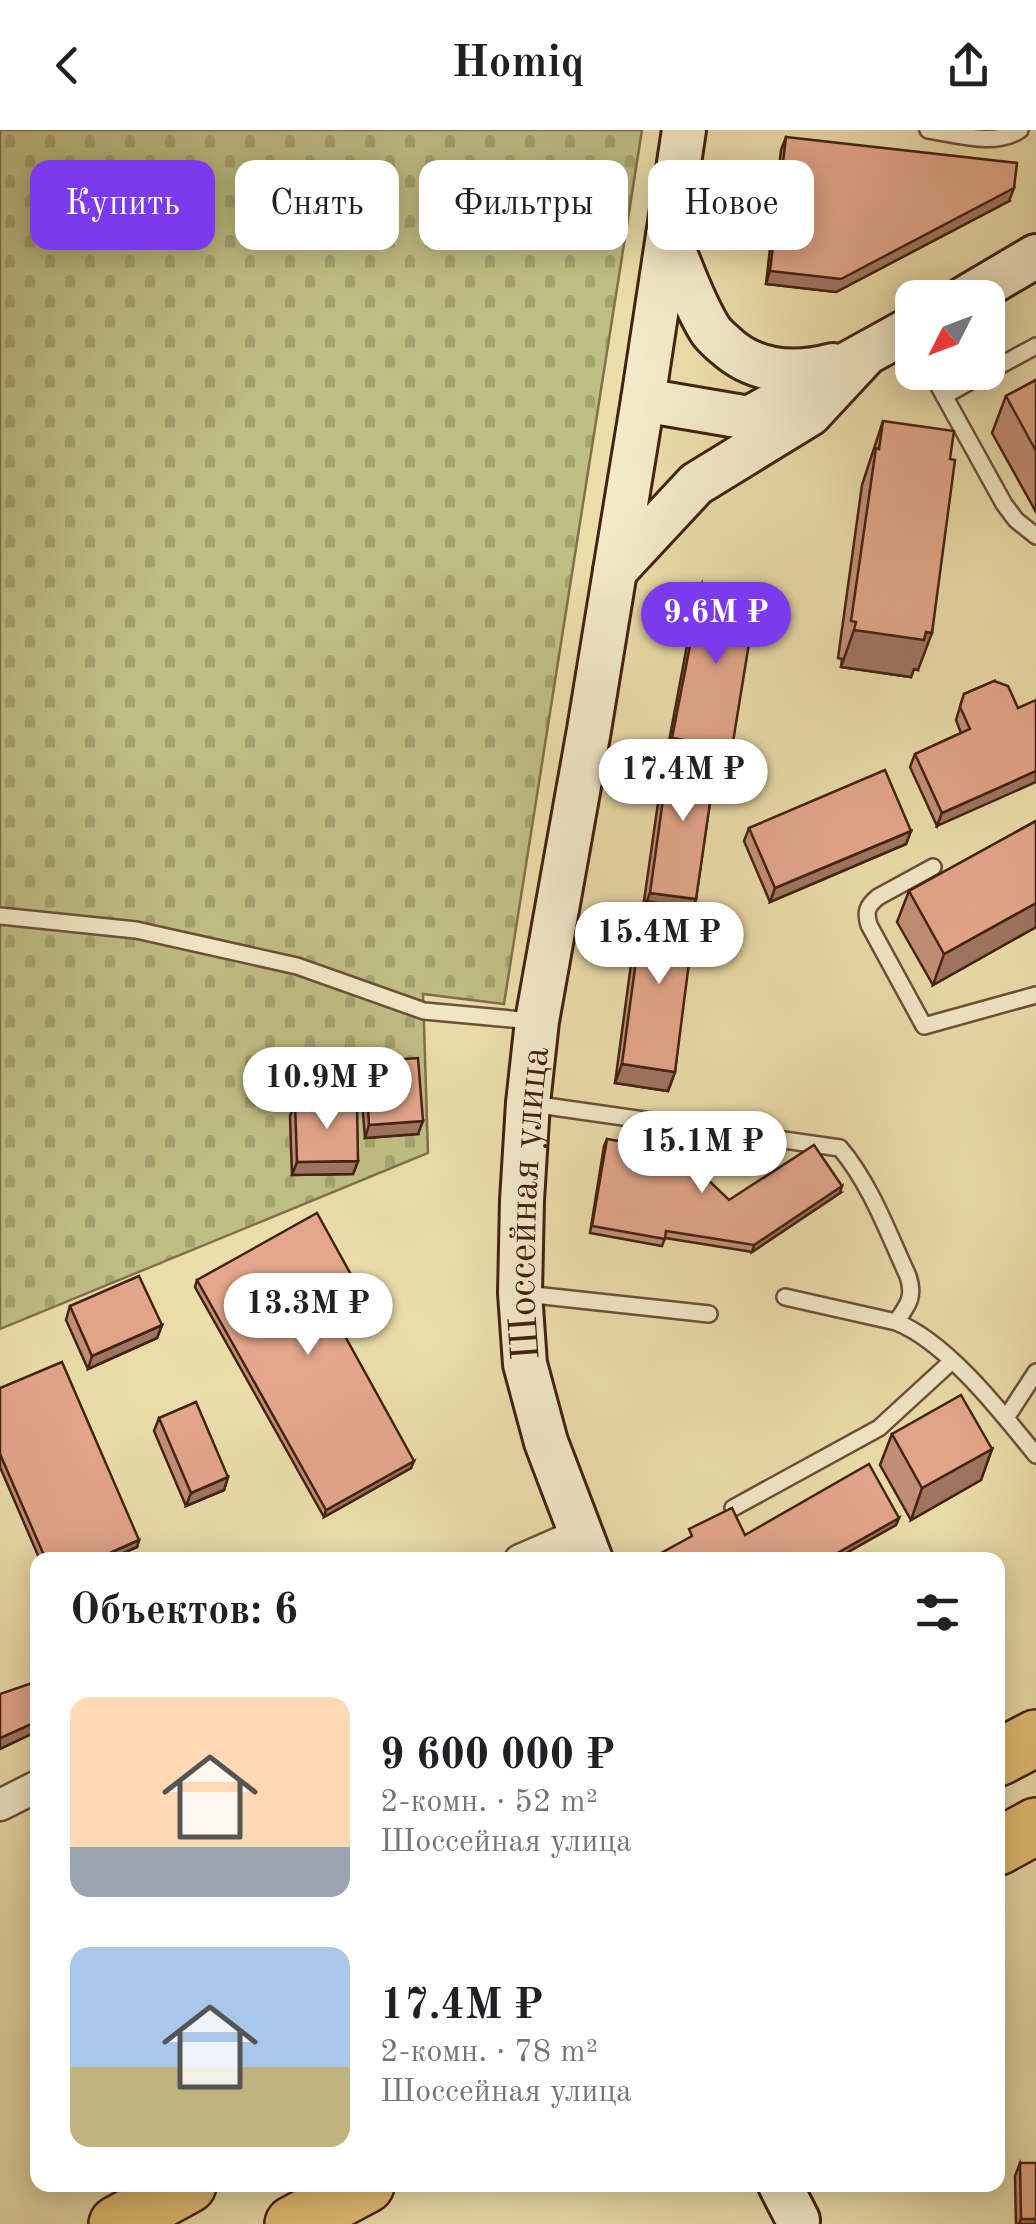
<!DOCTYPE html>
<html lang="ru">
<meta charset="utf-8">
<style>
body{margin:0;font-family:"Old Standard TT",serif;background:#f2f2f2;color:#202124;height:100vh;display:flex;flex-direction:column;font-size:38px;white-space:nowrap}
*{box-sizing:border-box;margin:0}
p{font-size:32px;color:#757577}
.icon{flex:none;width:55px;height:55px;fill:none;stroke:currentColor;stroke-width:2;stroke-linecap:round;stroke-linejoin:round}
.map{position:relative;flex:1;overflow:hidden}
.sheet{position:absolute;left:30px;top:1422px;width:975px;height:640px;display:flex;flex-direction:column;background:#fff;border-radius:20px;box-shadow:0 5px 25px #0003}
.sheet>*{flex:none}
.banner{position:absolute;left:30px;top:30px;width:978px;height:90px;display:flex;gap:20px}
.needle{width:65px;rotate:228deg}
.fabs{position:absolute;left:895px;top:150px;display:grid;gap:20px}
.fabs a{display:grid;place-items:center;width:110px;height:110px;border-radius:20px;background:#fff;box-shadow:0 5px 25px #0003;font-size:50px}
.price{position:absolute;translate:-50% -85px;padding:0 22px;border-radius:35px;background:#fff;color:#222;font-size:32px;line-height:65px;filter:drop-shadow(0 2px 5px #0008)}
.price::after{content:'';position:absolute;left:50%;top:60px;width:30px;height:22px;margin-left:-15px;background:inherit;clip-path:polygon(0 0,100% 0,50% 100%)}
.price.active{background:#7c3aed;color:#fff}
ul{padding:0;list-style:none}
li{display:flex;align-items:center;gap:30px;height:250px;padding:0 40px}
li span{display:grid;place-items:center;flex:none;width:280px;height:200px;border-radius:20px;color:#555}
li>.icon{margin-inline-start:auto}
span .icon{width:120px;height:120px;fill:#fffc;stroke-width:1}
li b{font-size:42px}
h2{display:flex;justify-content:space-between;align-items:center;height:120px;padding:0 40px;font-size:42px}
.tag{padding:0 35px;border-radius:20px;background:#fff;box-shadow:0 5px 25px #0003;font-size:35px;line-height:90px}
.tag.active{background:#7c3aed;color:#fff}
header{display:flex;justify-content:space-between;align-items:center;height:130px;padding:0 40px;background:#fff;font-size:45px;font-weight:800}
.map>svg:first-child{display:block}
.cemetery{fill:url(#cemetery-stones);stroke:#81704c;stroke-width:2.5}
.lines{fill:none;stroke-linecap:round;stroke-linejoin:round}
.lane-casing{stroke:#6d5039;stroke-width:20}
.street-casing{stroke:#6d5039;stroke-width:35}
.secondary-casing{stroke:#432113;stroke-width:48}
.highway-casing{stroke:#432113;stroke-width:60}
.lane{stroke:#f3eac8;stroke-width:15}
.street{stroke:#f3eac8;stroke-width:30}
.secondary{stroke:#f3eac8;stroke-width:42}
.highway{stroke:#e6bf76;stroke-width:55}
.wall{fill:#c49078;stroke:#432113;stroke-width:2.5}
.shaded-wall{fill:#a07561;stroke:#432113;stroke-width:2.5}
.building{fill:#e4a78b;stroke:#432113;stroke-width:2.5}
.labels{text-anchor:middle;stroke-width:10;stroke-linejoin:round;paint-order:stroke}
.street-label{font-size:40px;fill:#432113;stroke:#f3eac8}
</style>
<header><svg class="icon" aria-label="back" viewBox="0 0 24 24"><path d="M15 5l-7 7 7 7"/></svg>Homiq<svg class="icon" aria-label="share" viewBox="0 0 24 24"><path d="M12 15V3M7 8l5-5 5 5M5 13v7h14v-7"/></svg></header>
<div class="map">
<svg width="1036" height="2094" viewBox="0 0 1036 2094">
<defs>
<pattern id="cemetery-stones" width="16" height="16" patternUnits="userSpaceOnUse" patternTransform="scale(2.5)"><rect width="16" height="16" fill="#bfbf84"/><path d="M2 7V4a2 2 0 0 1 4 0v3zM10 15v-3a2 2 0 0 1 4 0v3z" fill="#a5a471"/></pattern>
</defs>
<rect width="100%" height="100%" fill="#ecdeab"/>
<filter id="stains"><feTurbulence type="fractalNoise" baseFrequency=".002" numOctaves="4"/><feColorMatrix values="0 0 0 0 .2 0 0 0 0 .09 0 0 0 0 .02 0 0 0 .5 -.17"/></filter>
<radialGradient id="worn" r=".72"><stop offset=".6" stop-color="#630" stop-opacity="0"/><stop offset="1" stop-color="#630" stop-opacity=".3"/></radialGradient>
<path class="cemetery" d="M0 0H642L504 874 423 864 428 1023 0 1199Z"/>
<g class="lines">
<g class="lane-casing">
<path id="lane" d="M928 0C957 4 994 17 1020 0
M931 242 1004 374 1016 390 1036 406
M988 242 1036 216
M944 266 987 242
M933 737 878 767C867 776 865 782 869 795L924 896 1036 865
M0 786 136 800 297 836 424 881 533 891
M532 974 840 1018C871 1055 888 1103 908 1146 915 1167 908 1175 896 1192L785 1167
M525 1164 709 1184
M896 1192C947 1212 1001 1282 1036 1325
M1006 1288 1036 1242
M733 1378 879 1298 952 1231"/>
</g>
<g class="street-casing">
<path id="street" d="M520 1430 580 1404
M0 1675 38 1656"/>
</g>
<g class="secondary-casing">
<g id="secondary">
<path d="M668 106C681 136 692 170 709 198 713 205 719 210 725 215 755 243 795 245 833 235"/>
<path d="M965 168 1036 126"/>
<path d="M643 270 749 288 912 198"/>
<path d="M615 441 696 354 810 284 863 227"/>
<path id="s1" d="M591 1430 546 1312 525 1234 520 1163 522 1070 528 973 537 891 589 600 643 270 684 0"/>
<path d="M780 2055 798 2090"/>
</g>
</g>
<g class="highway-casing">
<path id="highway" d="M998 1628 1036 1608
M998 1717 1036 1696
M117 2094 188 2055
M293 2094 366 2055"/>
</g>
<use href="#lane" class="lane"/>
<use href="#street" class="street"/>
<use href="#secondary" class="secondary"/>
<use href="#highway" class="highway"/>
</g>
<path class="wall" d="M786 7 1009 71 836 162 766 154 781 20Z
M1036 250V382L992 303 1006 266Z
M883 291 918 540 914 539 911 547 841 537 842 529 838 528 862 355Z
M702 454 732 618 725 637 715 635 696 769 693 778 675 942 668 961 615 953 637 790 644 771 663 638 667 627H666L695 473Z
M994 551 937 696 910 637 915 624 961 603 956 590 964 564Z
M1036 691V797L933 855 897 792 909 761Z
M749 698 911 701 906 714 770 772 744 711Z
M365 932 418 1004 365 1008 360 945Z
M295 973 358 1031 353 1044 292 1045 290 986Z
M607 1009 729 1070 840 1063 752 1122 665 1108 662 1116 590 1103 604 1016Z
M197 1150 363 1177 337 1192 411 1338 324 1387 195 1157Z
M70 1176 162 1195 157 1208 88 1239 66 1190Z
M0 1258 139 1410 137 1417 107 1430H40L0 1337Z
M159 1288 228 1347 224 1360 186 1376 154 1301Z
M892 1304 992 1319 981 1350 911 1390 880 1335Z
M1020 2033 1036 2094H1016L1015 2046Z"/>
<path class="shaded-wall" d="M1014 58 1009 71 836 162 766 154 770 141Z
M854 500 926 502 932 503 918 540 914 539 911 547 841 537Z
M1036 641V652L937 696 942 683Z
M911 701 906 714 770 772 775 758Z
M650 763 696 769 689 788 643 781Z
M1036 773V797L933 855 944 824Z
M622 934 675 942 668 961 615 953Z
M423 991 418 1004 365 1008 369 995Z
M358 1031 353 1044 292 1045 297 1032Z
M842 1056 840 1063 752 1122 754 1115Z
M365 1170 363 1177 332 1195 335 1188Z
M162 1195 157 1208 88 1239 92 1226Z
M992 1319 981 1350 911 1390 922 1358Z
M414 1331 411 1338 324 1387 326 1380Z
M228 1347 224 1360 186 1376 191 1363Z
M899 1388 896 1395 834 1430H825Z
M139 1410 137 1417 107 1430H94Z
M38 1591V1601L0 1619V1608Z
M1021 2089H1036V2094H1019Z"/>
<path class="building" d="M786 7 1017 33 1014 58 841 149 770 141Z
M1036 250V321L1006 266Z
M883 291 954 301 950 329 955 330 932 503 926 502 924 510 854 500 856 492 851 491 876 318 879 319Z
M702 454 757 464 732 618 672 608Z
M994 551 1008 556 1018 578 1036 570V641L942 683 915 624 970 599 960 577 964 564Z
M670 619 717 625 696 769 650 763Z
M885 640 911 701 775 758 749 698Z
M1036 691V773L944 824 909 761Z
M644 771 696 778 675 942 622 934Z
M418 928 423 991 369 995 365 932Z
M357 972 358 1031 297 1032 295 973Z
M607 1009 678 1021 729 1070 814 1015 842 1056 754 1115 666 1101 665 1109 592 1096Z
M317 1083 365 1170 335 1188 414 1331 326 1380 197 1150Z
M139 1146 162 1195 92 1226 70 1176Z
M62 1232 139 1410 94 1430H46L0 1324V1258Z
M961 1265 992 1319 922 1358 892 1304Z
M196 1272 228 1347 191 1363 159 1288Z
M869 1334 899 1388 825 1430H656L654 1427 692 1406 689 1399 732 1378 745 1405Z
M38 1551V1591L0 1608V1564Z
M1020 2033H1036V2089H1021Z"/>
<g class="labels">
<g class="street-label">
<text dy="14" stroke="none"><textPath href="#s1" startOffset="368">Шоссейная улица</textPath></text>
</g>
</g>
<rect width="100%" height="100%" filter="url(#stains)"/>
<rect width="100%" height="100%" fill="url(#worn)"/>
</svg>
<div class="fabs">
<a><svg class="needle" viewBox="-14 -14 28 28"><path d="M0-13l5 13h-10z" fill="#e53935"/><path d="M0 13l5-13h-10z" fill="#757577"/></svg></a>
</div>
<b class="price active" style="left:716px;top:537px">9.6M ₽</b>
<b class="price" style="left:683px;top:694px">17.4M ₽</b>
<b class="price" style="left:659px;top:857px">15.4M ₽</b>
<b class="price" style="left:327px;top:1002px">10.9M ₽</b>
<b class="price" style="left:702px;top:1066px">15.1M ₽</b>
<b class="price" style="left:308px;top:1228px">13.3M ₽</b>
<div class="banner">
<a class="tag active">Купить</a>
<a class="tag">Снять</a>
<a class="tag">Фильтры</a>
<a class="tag">Новое</a>
</div>
<section class="sheet">
<h2>Объектов: 6<svg class="icon" aria-label="filters" viewBox="0 0 24 24"><path d="M4 7h16M4 17h16"/><circle cx="9" cy="7" r="2"/><circle cx="15" cy="17" r="2"/></svg></h2>
<ul>
<li><span style="background:linear-gradient(#ffd9b3 75%,#9aa5b1 0)"><svg class="icon" aria-label="home" viewBox="0 0 24 24"><path d="M3 11l9-7 9 7M6 9v11h12V9"/></svg></span><div><b>9 600 000 ₽</b><p>2-комн. · 52 m²</p><p>Шоссейная улица</p></div></li>
<li><span style="background:linear-gradient(#a9c7e8 60%,#c2b280 0)"><svg class="icon" aria-label="home" viewBox="0 0 24 24"><path d="M3 11l9-7 9 7M6 9v11h12V9"/></svg></span><div><b>17.4M ₽</b><p>2-комн. · 78 m²</p><p>Шоссейная улица</p></div></li>
</ul>
</section>
</div>
